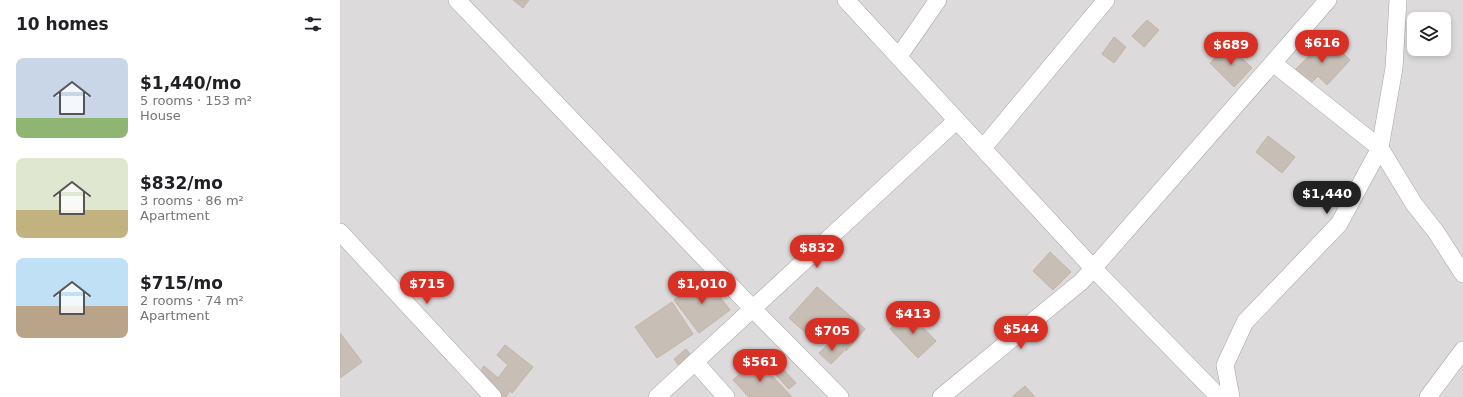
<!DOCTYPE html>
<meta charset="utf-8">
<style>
body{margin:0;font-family:"DejaVu Sans",sans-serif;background:#f2f2f2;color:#202124;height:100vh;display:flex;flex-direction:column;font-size:15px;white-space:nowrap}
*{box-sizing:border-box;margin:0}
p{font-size:13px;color:#757577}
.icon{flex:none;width:22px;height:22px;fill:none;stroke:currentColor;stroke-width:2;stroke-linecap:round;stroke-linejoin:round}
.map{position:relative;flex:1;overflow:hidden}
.sheet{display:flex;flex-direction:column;background:#fff;width:340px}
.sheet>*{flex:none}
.controls{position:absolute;left:1067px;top:12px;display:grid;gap:8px}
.controls a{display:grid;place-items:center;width:44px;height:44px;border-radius:8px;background:#fff;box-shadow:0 2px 6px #0003;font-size:20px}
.price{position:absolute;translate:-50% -34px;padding:0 9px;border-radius:14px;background:#d93025;color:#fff;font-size:13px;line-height:26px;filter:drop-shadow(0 1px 2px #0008)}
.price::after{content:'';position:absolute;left:50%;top:24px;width:12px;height:9px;margin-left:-6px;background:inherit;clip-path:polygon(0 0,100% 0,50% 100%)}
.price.active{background:#222;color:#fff}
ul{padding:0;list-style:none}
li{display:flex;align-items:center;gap:12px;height:100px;padding:0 16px}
li span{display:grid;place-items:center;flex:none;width:112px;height:80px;border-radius:8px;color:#555}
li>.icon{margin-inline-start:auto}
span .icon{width:48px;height:48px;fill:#fffc;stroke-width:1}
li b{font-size:17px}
h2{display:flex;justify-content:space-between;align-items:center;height:48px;padding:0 16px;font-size:17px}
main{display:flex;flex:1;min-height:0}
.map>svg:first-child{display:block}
.residential{fill:#dcdada;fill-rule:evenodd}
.building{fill:#c7beb5;stroke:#c2b3a4}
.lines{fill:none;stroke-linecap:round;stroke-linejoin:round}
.street-casing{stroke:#a4a4a4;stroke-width:18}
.street{stroke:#fff;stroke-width:17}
</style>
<main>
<section class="sheet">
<h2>10 homes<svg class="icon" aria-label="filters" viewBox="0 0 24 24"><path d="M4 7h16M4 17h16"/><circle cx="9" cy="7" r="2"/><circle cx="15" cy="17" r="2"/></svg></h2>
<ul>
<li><span style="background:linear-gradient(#c9d6e8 75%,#8fb573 0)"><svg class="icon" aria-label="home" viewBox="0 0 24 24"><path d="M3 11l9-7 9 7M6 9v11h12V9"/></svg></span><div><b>$1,440/mo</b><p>5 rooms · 153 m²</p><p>House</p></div></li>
<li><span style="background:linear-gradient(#dfe7d0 65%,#c2b280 0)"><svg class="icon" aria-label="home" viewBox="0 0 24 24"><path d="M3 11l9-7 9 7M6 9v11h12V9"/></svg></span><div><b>$832/mo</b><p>3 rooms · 86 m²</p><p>Apartment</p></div></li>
<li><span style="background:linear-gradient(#bfe0f5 60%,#b9a48a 0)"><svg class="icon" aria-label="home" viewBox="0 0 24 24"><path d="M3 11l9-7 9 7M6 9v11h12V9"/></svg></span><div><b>$715/mo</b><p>2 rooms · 74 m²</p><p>Apartment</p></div></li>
</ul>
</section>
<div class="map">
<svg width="1123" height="397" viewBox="0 0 1123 397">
<rect width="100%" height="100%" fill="#efece2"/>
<path class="residential" d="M0 0H1123V397H0ZM1074 19H1104V49H1074Z"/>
<path class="building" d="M173 0H189L183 8Z
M807 20 819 30 804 47 792 36Z
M774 37 786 47 774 63 762 54Z
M987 38 1010 60 987 85 978 76 968 86 953 72Z
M888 45 912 68 894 87 870 63Z
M928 136 955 157 942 173 916 152Z
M710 252 731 272 713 290 693 271Z
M364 276 390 310 359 333 334 300Z
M477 287 525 329 506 351 486 333 477 343 449 318Z
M332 302 353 334 317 358 295 327Z
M568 312 596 341 578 358 550 329Z
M0 333 22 362 0 378Z
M492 340 504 351 491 364 479 353Z
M165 345 193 367 172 393 170 391 166 397H156L134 379 144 366 158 378 168 365 157 355Z
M346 349 355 360 342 370 334 359Z
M416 359 452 397H409L393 380Z
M440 366 456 383 449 389 433 372Z
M685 386 695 397H672Z"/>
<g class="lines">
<g class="street-casing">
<path id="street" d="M117 0 413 309 500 397
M506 0 753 268 879 397
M559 56 598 0
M933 63 1040 148 1074 204 1096 232 1123 274
M643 148 766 0
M0 232 153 397
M355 362 386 397
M317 397 617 120
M601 397 742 281 988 0
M891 397 885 365 905 322 999 224 1040 148 1054 68 1058 0
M1088 397 1123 350"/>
</g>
<use href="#street" class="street"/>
</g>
</svg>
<div class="controls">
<a><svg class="icon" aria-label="layers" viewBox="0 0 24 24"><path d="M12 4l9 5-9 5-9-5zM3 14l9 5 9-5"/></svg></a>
</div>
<b class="price" style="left:982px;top:64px">$616</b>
<b class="price" style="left:891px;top:66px">$689</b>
<b class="price active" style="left:987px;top:215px">$1,440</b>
<b class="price" style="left:477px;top:269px">$832</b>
<b class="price" style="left:87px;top:305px">$715</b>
<b class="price" style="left:362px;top:305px">$1,010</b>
<b class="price" style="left:573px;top:335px">$413</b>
<b class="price" style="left:681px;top:350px">$544</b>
<b class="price" style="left:492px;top:352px">$705</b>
<b class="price" style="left:420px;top:383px">$561</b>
</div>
</main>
